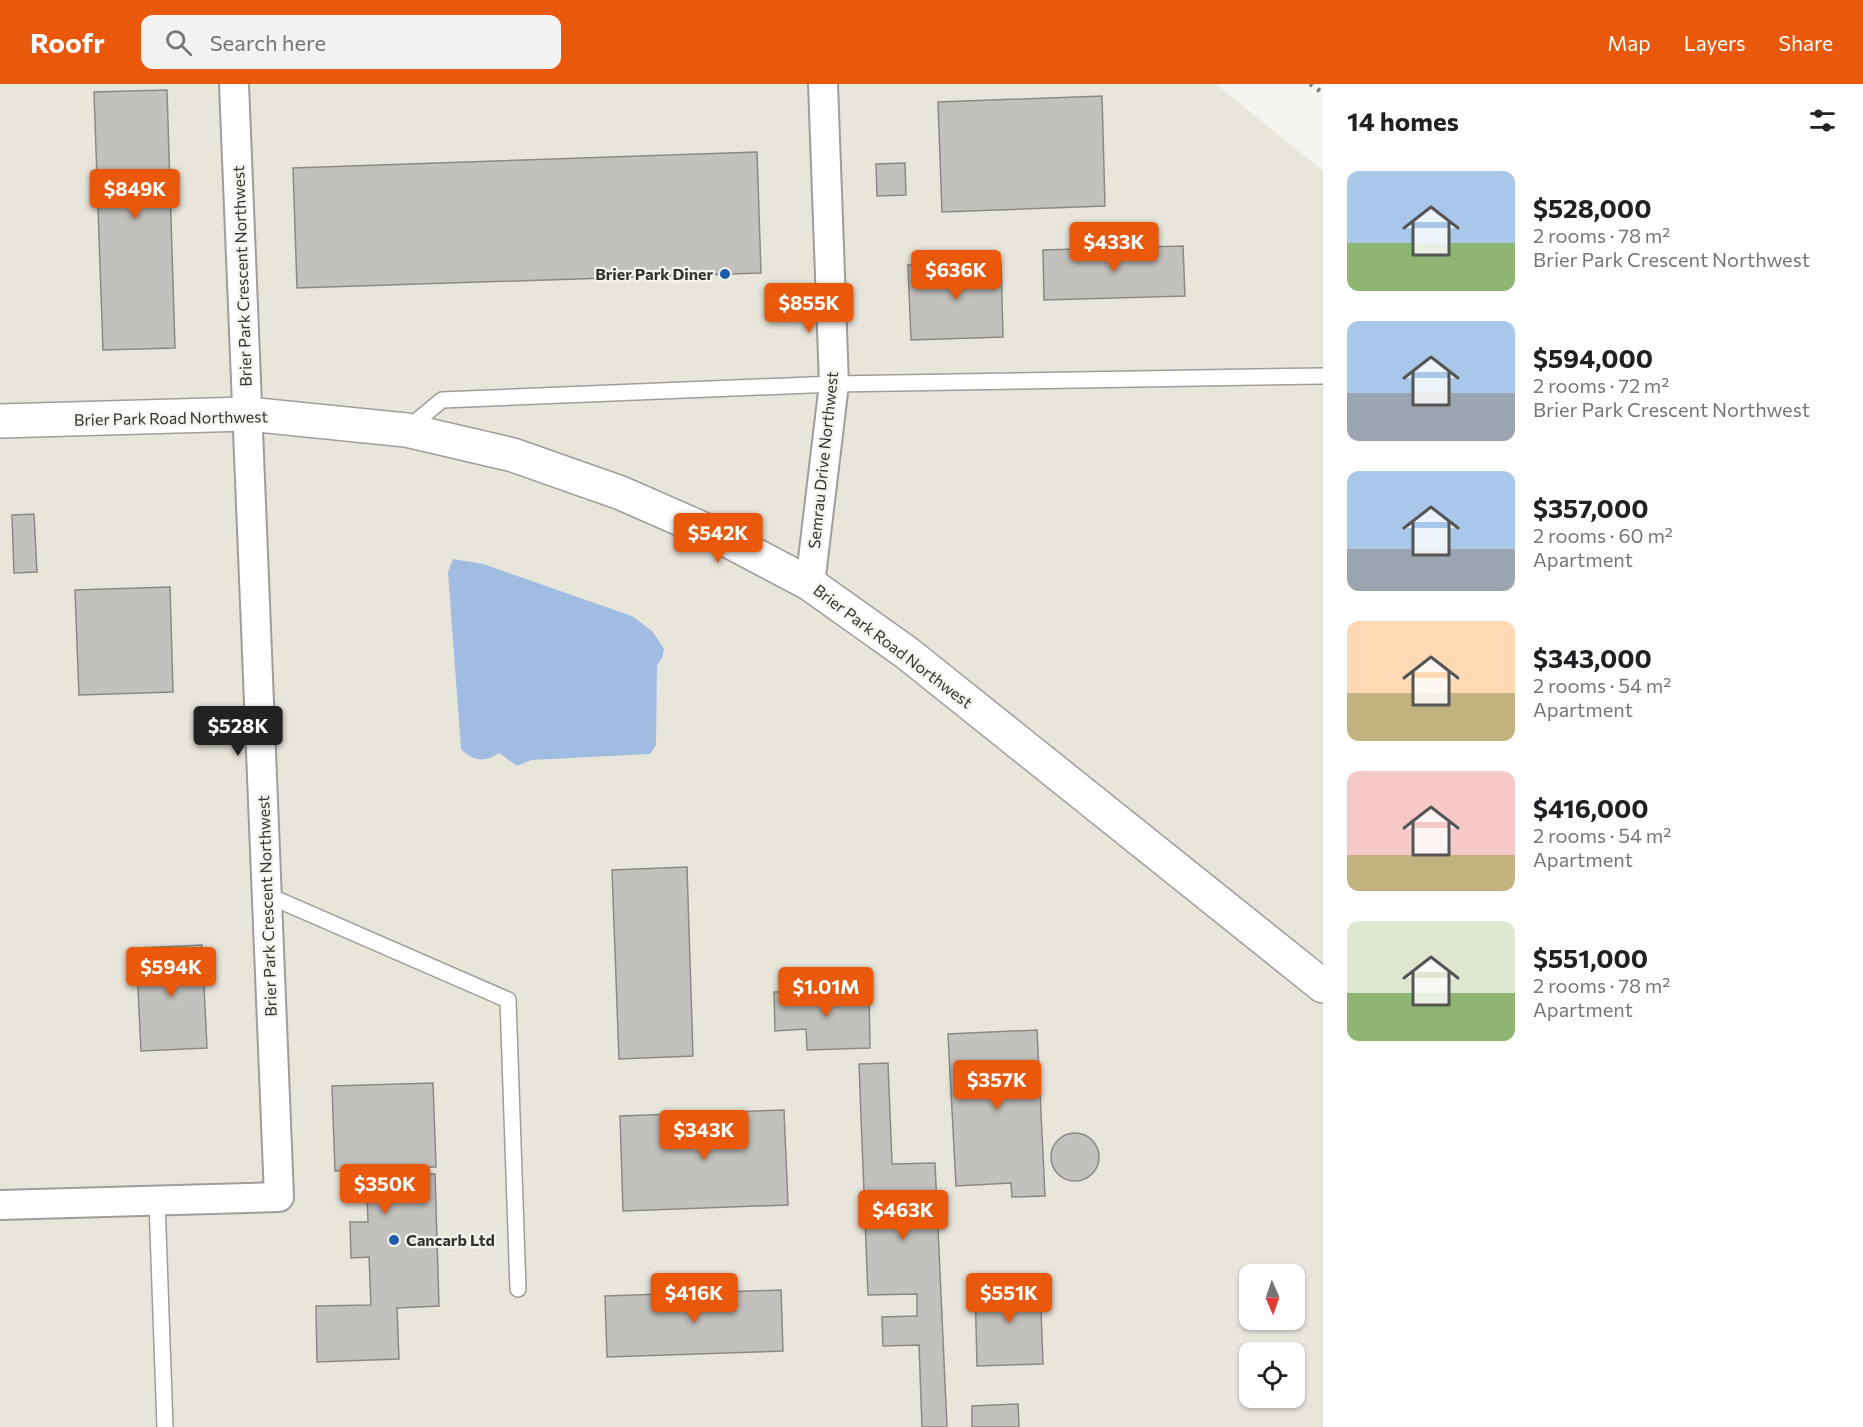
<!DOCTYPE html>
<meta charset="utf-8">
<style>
body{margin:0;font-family:Commissioner,sans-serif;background:#f2f2f2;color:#202124;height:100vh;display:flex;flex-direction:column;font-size:22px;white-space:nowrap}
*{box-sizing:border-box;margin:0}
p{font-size:20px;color:#757577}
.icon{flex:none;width:33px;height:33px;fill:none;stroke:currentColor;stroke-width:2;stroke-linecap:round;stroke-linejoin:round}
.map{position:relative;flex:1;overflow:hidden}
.panel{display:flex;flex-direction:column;background:#fff;width:540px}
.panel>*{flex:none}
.needle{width:39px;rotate:178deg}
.fabs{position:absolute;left:1239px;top:1180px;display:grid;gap:12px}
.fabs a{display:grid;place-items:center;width:66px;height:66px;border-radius:12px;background:#fff;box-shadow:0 2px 4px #0004;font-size:30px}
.price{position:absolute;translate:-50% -51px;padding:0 14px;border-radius:6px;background:#ea580c;color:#fff;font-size:20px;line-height:39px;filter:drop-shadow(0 2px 3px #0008)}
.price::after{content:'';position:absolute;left:50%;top:36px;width:18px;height:14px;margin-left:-9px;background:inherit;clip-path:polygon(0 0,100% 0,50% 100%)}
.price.current{background:#222;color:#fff}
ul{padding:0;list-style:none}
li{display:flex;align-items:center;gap:18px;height:150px;padding:0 24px}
li span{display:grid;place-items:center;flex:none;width:168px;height:120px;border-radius:12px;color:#555}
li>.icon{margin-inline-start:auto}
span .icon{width:72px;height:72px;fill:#fffc;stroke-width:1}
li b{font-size:26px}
h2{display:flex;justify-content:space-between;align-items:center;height:72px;padding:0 24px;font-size:26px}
header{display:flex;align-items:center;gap:36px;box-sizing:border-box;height:84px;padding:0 30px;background:#ea580c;color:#fff}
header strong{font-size:28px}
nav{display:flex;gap:33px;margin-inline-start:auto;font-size:21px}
.search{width:420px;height:54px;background:#f2f2f2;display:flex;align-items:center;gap:15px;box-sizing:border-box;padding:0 21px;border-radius:12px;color:#757577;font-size:22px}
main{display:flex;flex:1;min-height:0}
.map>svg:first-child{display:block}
.built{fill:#e8e5db;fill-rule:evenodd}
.water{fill:#a1bce1}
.building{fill:#c3c1bd;stroke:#8a8985;stroke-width:1.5}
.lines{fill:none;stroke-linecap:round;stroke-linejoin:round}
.service-casing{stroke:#9e9d99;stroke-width:18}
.minor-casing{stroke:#9e9d99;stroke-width:32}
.tertiary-casing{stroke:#9e9d99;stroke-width:36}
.service{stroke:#fff;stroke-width:15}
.minor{stroke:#fff;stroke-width:28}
.tertiary{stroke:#fff;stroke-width:33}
.rail{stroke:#7d7c79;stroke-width:4.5;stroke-dasharray:3 6;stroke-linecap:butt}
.poi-dot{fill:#1e5dae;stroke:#f5f4ef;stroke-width:2}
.labels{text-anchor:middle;stroke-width:4.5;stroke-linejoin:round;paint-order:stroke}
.poi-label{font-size:16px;font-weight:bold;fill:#343332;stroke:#f5f4ef;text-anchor:end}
.street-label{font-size:16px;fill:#343332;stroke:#f5f4ef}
</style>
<header>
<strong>Roofr</strong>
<div class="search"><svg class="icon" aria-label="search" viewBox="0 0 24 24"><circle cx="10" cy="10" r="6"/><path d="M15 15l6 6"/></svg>Search here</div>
<nav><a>Map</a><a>Layers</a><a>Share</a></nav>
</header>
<main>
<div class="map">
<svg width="1323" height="1343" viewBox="0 0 1323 1343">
<rect width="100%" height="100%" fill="#f5f4ef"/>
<path class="built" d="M0 0H1216L1323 87V1343H0ZM1250 1191H1294V1236H1250ZM1250 1269H1294V1314H1250Z"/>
<path class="water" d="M453 475 483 480 632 532 652 547 664 565 662 574 657 581 656 661 650 670 531 676 517 682 499 669C485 679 473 677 461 665L448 488Z"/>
<path class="building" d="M167 6 175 264 103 266 94 8Z
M1102 12 1105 122 942 128 938 18Z
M757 68 761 189 297 204 293 84Z
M905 79 906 111 877 112 876 80Z
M1183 162 1185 212 1044 216 1043 166Z
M1001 178 1003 253 911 256 908 181Z
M34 430 37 488 14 489 12 431Z
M170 503 173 608 79 611 75 506Z
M687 783 693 972 619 975 612 786Z
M202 861 207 964 141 967 136 864Z
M869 906 870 964 807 966 806 945 775 947 774 908Z
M1037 946 1045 1112 1012 1113 1011 1099 956 1102 948 950Z
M888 979 892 1080 935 1079 947 1343H922L919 1261 883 1262 882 1233 917 1232V1210L868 1211 859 980Z
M433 999 436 1083H407L408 1090H435L439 1222 397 1224 399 1275 317 1278 316 1222 371 1221 369 1173 351 1174 350 1138H368L366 1085 335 1087 332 1002Z
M784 1026 788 1121 623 1127 620 1032Z
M1051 1073a24 24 0 1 1 48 0a24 24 0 1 1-48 0Z
M1040 1198 1043 1280 977 1282 975 1200Z
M781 1206 783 1267 607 1273 605 1212Z
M1018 1320 1019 1343H972V1322Z"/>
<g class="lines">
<g class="service-casing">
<path id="service" d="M407 345 442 316 834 300 1323 292
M267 811 508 916 518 1205
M157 1117 165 1343"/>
</g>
<g class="minor-casing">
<path id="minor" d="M810 500 834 300 823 0
M0 1121 279 1113 234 0"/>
</g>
<g class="tertiary-casing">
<path id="tertiary" d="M0 337 247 330 406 346 513 371 621 409 721 453 810 500 907 569 1323 902"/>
</g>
<use href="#service" class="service"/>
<use href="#minor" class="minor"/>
<use href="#tertiary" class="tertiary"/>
<path class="rail" d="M1310 0 1323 9"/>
</g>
<g class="poi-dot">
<circle cx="725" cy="190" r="6"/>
<circle cx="394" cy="1156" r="6"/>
</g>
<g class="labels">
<g class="poi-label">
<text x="713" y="196">Brier Park Diner</text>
<text x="406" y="1162" text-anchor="start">Cancarb Ltd</text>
</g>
<g class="street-label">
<text transform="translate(242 192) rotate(-92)" y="6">Brier Park Crescent Northwest</text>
<text transform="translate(171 334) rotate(-1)" y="6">Brier Park Road Northwest</text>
<text transform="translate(823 376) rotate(-84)" y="6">Semrau Drive Northwest</text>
<text transform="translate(893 562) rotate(37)" y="6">Brier Park Road Northwest</text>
<text transform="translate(267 822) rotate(-92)" y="6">Brier Park Crescent Northwest</text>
</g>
</g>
</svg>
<div class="fabs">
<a><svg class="needle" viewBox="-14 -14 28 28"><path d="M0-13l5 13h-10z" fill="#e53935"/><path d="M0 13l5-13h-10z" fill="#757577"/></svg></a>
<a><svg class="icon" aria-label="locate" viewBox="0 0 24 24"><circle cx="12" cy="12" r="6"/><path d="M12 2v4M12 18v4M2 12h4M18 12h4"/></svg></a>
</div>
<b class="price" style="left:135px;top:136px">$849K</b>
<b class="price" style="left:1114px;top:189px">$433K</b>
<b class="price" style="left:956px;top:217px">$636K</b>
<b class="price" style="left:809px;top:250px">$855K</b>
<b class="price" style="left:718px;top:480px">$542K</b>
<b class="price current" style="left:238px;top:673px">$528K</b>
<b class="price" style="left:171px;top:914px">$594K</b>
<b class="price" style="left:826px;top:934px">$1.01M</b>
<b class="price" style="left:997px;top:1027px">$357K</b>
<b class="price" style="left:704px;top:1077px">$343K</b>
<b class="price" style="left:385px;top:1131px">$350K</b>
<b class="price" style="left:903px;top:1157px">$463K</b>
<b class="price" style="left:694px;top:1240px">$416K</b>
<b class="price" style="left:1009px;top:1240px">$551K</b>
</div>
<section class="panel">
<h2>14 homes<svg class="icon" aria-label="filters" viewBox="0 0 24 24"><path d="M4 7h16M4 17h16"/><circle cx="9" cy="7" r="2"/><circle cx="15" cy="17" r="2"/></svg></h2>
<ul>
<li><span style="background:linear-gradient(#a9c7e8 60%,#8fb573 0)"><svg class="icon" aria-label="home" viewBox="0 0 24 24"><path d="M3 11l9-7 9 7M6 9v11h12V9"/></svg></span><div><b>$528,000</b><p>2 rooms · 78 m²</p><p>Brier Park Crescent Northwest</p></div></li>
<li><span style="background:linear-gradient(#a9c7e8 60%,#9aa5b1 0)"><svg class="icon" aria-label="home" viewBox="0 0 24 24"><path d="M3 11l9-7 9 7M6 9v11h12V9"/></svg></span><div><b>$594,000</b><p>2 rooms · 72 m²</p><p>Brier Park Crescent Northwest</p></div></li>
<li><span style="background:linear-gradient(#a9c7e8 65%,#9aa5b1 0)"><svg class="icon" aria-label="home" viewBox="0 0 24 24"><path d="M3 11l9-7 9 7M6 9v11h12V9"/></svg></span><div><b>$357,000</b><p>2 rooms · 60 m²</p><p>Apartment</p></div></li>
<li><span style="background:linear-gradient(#ffd9b3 60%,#c2b280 0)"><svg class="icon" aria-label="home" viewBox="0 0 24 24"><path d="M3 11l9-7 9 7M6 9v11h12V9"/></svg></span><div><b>$343,000</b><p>2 rooms · 54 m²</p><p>Apartment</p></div></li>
<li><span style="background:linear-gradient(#f6c9c9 70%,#c2b280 0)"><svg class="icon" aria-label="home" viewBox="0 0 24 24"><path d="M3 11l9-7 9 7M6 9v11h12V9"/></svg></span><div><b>$416,000</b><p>2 rooms · 54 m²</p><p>Apartment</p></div></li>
<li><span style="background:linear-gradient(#dfe7d0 60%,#8fb573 0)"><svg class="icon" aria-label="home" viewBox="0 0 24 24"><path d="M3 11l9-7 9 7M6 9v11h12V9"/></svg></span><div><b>$551,000</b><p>2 rooms · 78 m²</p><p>Apartment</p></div></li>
</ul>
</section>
</main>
